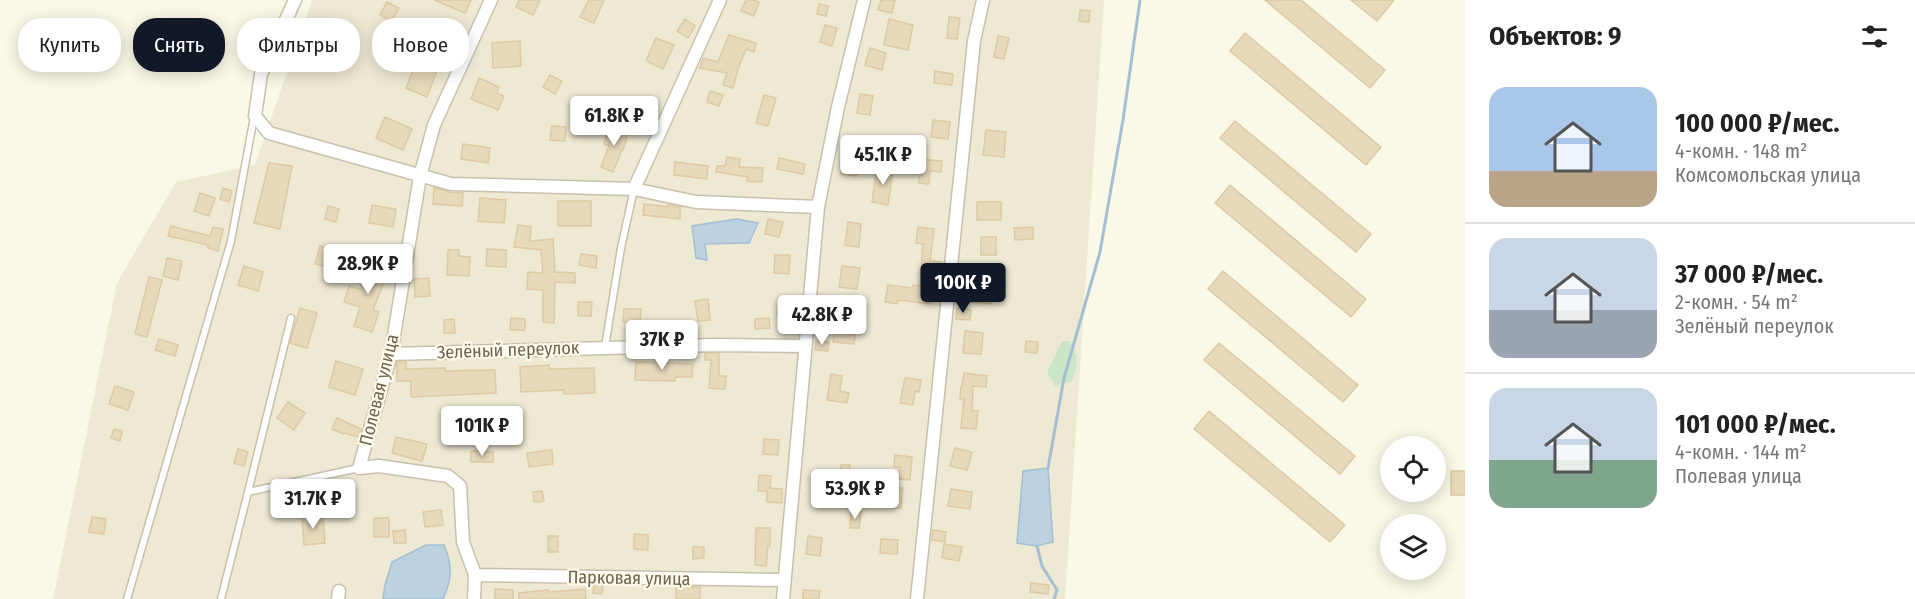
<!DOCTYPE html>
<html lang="ru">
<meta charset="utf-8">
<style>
body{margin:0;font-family:"Fira Sans Condensed",sans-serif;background:#f6f6f6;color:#222;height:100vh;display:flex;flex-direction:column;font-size:22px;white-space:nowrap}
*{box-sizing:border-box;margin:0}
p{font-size:20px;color:#767676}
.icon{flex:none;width:33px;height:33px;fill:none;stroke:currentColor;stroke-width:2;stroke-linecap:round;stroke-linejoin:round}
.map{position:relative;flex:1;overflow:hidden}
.drawer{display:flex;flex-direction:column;background:#fff;width:450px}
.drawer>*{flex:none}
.banner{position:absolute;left:18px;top:18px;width:570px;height:54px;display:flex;gap:12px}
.buttons{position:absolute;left:1380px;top:436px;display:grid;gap:12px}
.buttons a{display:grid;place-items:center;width:66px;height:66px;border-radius:50%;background:#fff;box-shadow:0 3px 15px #0003;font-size:30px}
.price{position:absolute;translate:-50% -51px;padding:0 14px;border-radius:6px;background:#fff;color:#222;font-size:20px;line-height:39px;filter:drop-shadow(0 2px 3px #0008)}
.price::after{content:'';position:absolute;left:50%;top:36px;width:18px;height:14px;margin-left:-9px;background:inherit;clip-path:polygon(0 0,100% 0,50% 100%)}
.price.current{background:#111827;color:#fff}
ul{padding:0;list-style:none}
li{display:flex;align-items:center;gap:18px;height:150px;padding:0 24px}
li+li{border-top:2px solid #e0e0e0}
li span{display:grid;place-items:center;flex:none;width:168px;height:120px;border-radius:18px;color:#555}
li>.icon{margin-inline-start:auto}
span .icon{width:72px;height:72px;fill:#fffc;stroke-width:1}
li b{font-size:26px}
h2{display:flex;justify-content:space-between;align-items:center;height:72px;padding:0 24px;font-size:26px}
.pill{padding:0 21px;border-radius:24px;background:#fff;box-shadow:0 3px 15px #0003;font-size:21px;line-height:54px}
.pill.current{background:#111827;color:#fff}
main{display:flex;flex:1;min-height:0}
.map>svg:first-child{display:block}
.residential{fill:#eee9d3}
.green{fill:#cae6c6}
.water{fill:#bdd2e1;stroke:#a4bed2;stroke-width:1.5}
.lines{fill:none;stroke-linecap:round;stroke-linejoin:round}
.stream{stroke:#a4bed2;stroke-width:3}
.building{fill:#e7d9bc;stroke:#ddcaa3;stroke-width:1.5}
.lane-casing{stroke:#c8c0ac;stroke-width:9}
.street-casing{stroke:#c8c0ac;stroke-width:15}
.lane{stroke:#fff;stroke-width:6}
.street{stroke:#fff;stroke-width:12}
.labels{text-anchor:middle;stroke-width:4.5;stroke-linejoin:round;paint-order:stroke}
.street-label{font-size:18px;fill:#70644e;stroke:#fdfbec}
</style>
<main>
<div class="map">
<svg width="1465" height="599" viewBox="0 0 1465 599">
<rect width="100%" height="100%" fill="#faf8e6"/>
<path class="residential" d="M312 0H1104L1065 599H53L117 283 176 182 255 165Z"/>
<path class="green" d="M1062 341H1070C1079 358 1078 363 1072 381L1055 386 1047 372Z"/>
<path class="water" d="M737 219 758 223 749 243 705 244 707 260 696 258 692 226Z
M1048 468 1053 542 1037 546 1017 543 1023 471Z
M426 545H444C453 566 452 579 443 599H383L385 585 392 562Z"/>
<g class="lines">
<path class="stream" d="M1048 468 1064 378 1100 252 1123 120 1140 0
M1037 546 1042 566 1057 590 1054 599"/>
</g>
<path class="building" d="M434 0H471L465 13Z
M519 0H540L533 15 516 7Z
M589 0H604L594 23 580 17Z
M746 0H753L759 2 754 16 741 11Z
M881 0H895L892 13 878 10Z
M1265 0H1301L1385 70 1370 88Z
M1351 0H1394L1377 21Z
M387 2 399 8 391 21 380 15Z
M819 4 828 6 826 16 817 14Z
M1080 10 1090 11 1089 22 1079 21Z
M949 17 960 18 957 39 947 38Z
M685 19 695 26 688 38 677 31Z
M889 19 913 25 908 50 884 45Z
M825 25 837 28 832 46 820 42Z
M425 32 440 36 436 47 422 43Z
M1245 33 1381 147 1366 165 1230 51Z
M729 35 756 43 754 52 746 49 738 69 733 88 723 85 727 73 700 68 703 58 718 62Z
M998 36 1009 38 1004 59 994 57Z
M656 38 674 45 663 69 646 61Z
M520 41 521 66 493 68 492 43Z
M324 43 341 52 332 67 315 58Z
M870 48 886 53 882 70 865 65Z
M415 65 436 73 427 97 406 88Z
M935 71 953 74 952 85 934 83Z
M550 75 562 81 555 94 543 87Z
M479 78 499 87 497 93 504 96 498 110 471 99Z
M710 91 723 95 719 106 707 102Z
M860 94 873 96 870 115 857 113Z
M764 95 776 98 768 126 756 123Z
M385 117 412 129 403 150 376 138Z
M933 120 950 122 948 139 931 137Z
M1235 121 1371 234 1356 252 1220 138Z
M610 125 629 131 623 150H622L613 172 601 167 609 146 604 144Z
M552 126 566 127 565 141 550 140Z
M986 130 1006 132 1004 157 983 155Z
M463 144 490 148 488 163 461 159Z
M912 148 920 149 919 159 942 161 941 172 930 171 929 184 919 183 920 170 909 168Z
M727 157 740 159 739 167 763 168 762 182 747 181 748 177 716 172 717 166H725Z
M779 158 805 164 803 174 777 169Z
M675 162 708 166 707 179 674 175Z
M269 163 292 166 280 229 254 223Z
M842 164 858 166 857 176 841 174Z
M877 167 893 169 888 205 872 202Z
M1230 185 1366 299 1351 317 1215 203Z
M223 188 232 191 229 202 220 199Z
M434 188 449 192 463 193 462 206 433 204Z
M200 193 215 198 209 216 194 211Z
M480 198 506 200 504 223 478 221Z
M558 201H591V226H558Z
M977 202H1001V220H977Z
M644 204 668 207V205L680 207V219L643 215Z
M372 205 396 209 393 227 369 223Z
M328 206 339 209 336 222 325 219Z
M768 219 783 222 779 237 765 234Z
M848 222 861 224 859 247 845 245Z
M518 225 531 227 530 241 553 239 555 272 575 273V283L555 282 554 323 543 322V290L527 289 528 272 543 273 541 250 514 247Z
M171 226 210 236 213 227 223 229 218 251 208 248V245L168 236Z
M918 227 934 229 930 261 942 262 941 272H935L930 304 898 300 897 304 885 302 888 285 913 288V285L920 286 923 244 916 243Z
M1033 227V239L1015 240 1014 228Z
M981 237H996V255H981Z
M320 246 331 249 327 267 315 264Z
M487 249 506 250V267L486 266Z
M448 250H459V256L470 257 469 276 447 275Z
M581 254 597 256 596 268 579 265Z
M775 255H790L789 274 774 273Z
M167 258 182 261 178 280 163 276Z
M371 259 390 266 373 310 379 312 372 332 354 326 360 307 344 302 349 286 360 289Z
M244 266 263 272 258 291 238 285Z
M842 266 860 268 857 289 839 287Z
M1223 271 1358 385 1343 402 1208 289Z
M149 277 162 280 147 337 135 334Z
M429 278 430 296 415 297 414 279Z
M972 280 993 282 991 304 970 302Z
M708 299 710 320 698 321 695 301Z
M778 299 788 300 787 316 777 315Z
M578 302H592L591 316H578Z
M300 308 317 313 307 348 290 343Z
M957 308 971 310 970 320 956 319Z
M624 309H641L640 322H623Z
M511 318 525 319V330H510Z
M769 318 770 328 755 329V319Z
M454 319 455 333H444V320Z
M836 320 857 322 854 344 833 342Z
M965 331 983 333 981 354 963 353Z
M159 339 178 345 175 356 155 350Z
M816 341 829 342 828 351 815 350Z
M1026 341 1038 342 1037 353 1025 352Z
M1219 343 1355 456 1340 474 1204 360Z
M705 353H719V376H726L725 389 709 388 711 360H705Z
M336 361 363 369 355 395 329 387Z
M397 362H406V369L445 368V371L495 370 496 393 411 397V381H397Z
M636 362 693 364 692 377H675V381L635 380Z
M549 365 550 369 594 368 595 393 564 394 563 390 521 392 520 367Z
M964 373 987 376 986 387 973 386 972 411H978L976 429 961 428 964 399H960L961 387H962Z
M831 374 842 376 840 391 849 393 847 403 827 400Z
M905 378 921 380 919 392 915 391 913 405 900 403Z
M115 386 134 392 128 410 109 404Z
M288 402 305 413 294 430 277 418Z
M1209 411 1345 525 1330 542 1194 429Z
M337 418 361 429 358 437 344 433 343 434 332 429Z
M114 429 122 431 120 441 111 438Z
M396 437 427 444 422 461 392 453Z
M764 439 779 440 778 455 763 454Z
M955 448 972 452 967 470 950 466Z
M238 449 248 452 244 466 234 463Z
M552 450 553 464 529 467 527 453Z
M471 451 493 452V462H471Z
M895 455 912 457 910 480 898 479 900 467H894Z
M841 465H850L849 474 840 473Z
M1451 471H1465V495H1451Z
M815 472 835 477 832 491 812 487Z
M759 475 771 476 770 488 782 489V503L767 502V491H758Z
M893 487 903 488 901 508 891 507Z
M951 489 972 492 970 509 948 506Z
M542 491 544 501 534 502 533 492Z
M441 510 443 525 425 527 423 512Z
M851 512H861L859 528H850Z
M323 515 325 543 304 545 302 516Z
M92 517 106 519 104 534 89 532Z
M374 518H389V537H374Z
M756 528H770V546H768L766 566 755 565Z
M405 530 406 543H394L393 531Z
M933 530 946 532 945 542 932 540Z
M634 534 648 535V550L634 549Z
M548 536H558V552H548Z
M808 536 822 538 820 556 806 554Z
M881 539 898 540 897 554 880 553Z
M944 544 962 547 959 561 942 558Z
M693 547H704V558L693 559Z
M1031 583 1049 585 1048 594 1030 592Z
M594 585H603L602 594 593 593Z
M676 587H700V599H676Z
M495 589 513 590V599H495Z
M585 589 586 599H519V593L549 590V592Z
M803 590 820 591 819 599H803Z"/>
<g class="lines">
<g class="lane-casing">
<path id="lane" d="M605 347 621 248 634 189
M248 492 291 318
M127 599 231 241 254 117
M221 599 248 492 359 468"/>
</g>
<g class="street-casing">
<path id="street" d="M295 0 261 74 255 116 269 133 451 184 634 189 696 202 818 207
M634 189 720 0
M391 354 713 345 806 346
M475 575 784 580
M338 599 339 591
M474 599 475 575 463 542 460 486 448 476 379 466 359 468 391 354 420 176 434 125 491 0
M783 599 818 207 838 107 864 0
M917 599 974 41 983 0"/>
</g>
<use href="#lane" class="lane"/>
<use href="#street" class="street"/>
</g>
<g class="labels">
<g class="street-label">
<text transform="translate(508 350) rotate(-2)" y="6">Зелёный переулок</text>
<text transform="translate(379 390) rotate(-76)" y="6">Полевая улица</text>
<text transform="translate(629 578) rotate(1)" y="6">Парковая улица</text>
</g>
</g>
</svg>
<div class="buttons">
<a><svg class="icon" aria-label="locate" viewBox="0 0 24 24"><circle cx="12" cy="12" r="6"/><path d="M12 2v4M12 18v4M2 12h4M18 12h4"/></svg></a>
<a><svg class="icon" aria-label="layers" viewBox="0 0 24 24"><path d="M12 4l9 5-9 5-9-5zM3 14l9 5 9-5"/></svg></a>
</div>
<b class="price" style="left:614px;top:147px">61.8K ₽</b>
<b class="price" style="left:883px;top:186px">45.1K ₽</b>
<b class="price" style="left:368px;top:295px">28.9K ₽</b>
<b class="price current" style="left:963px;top:314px">100K ₽</b>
<b class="price" style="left:822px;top:346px">42.8K ₽</b>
<b class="price" style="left:662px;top:371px">37K ₽</b>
<b class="price" style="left:482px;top:457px">101K ₽</b>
<b class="price" style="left:855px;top:520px">53.9K ₽</b>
<b class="price" style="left:313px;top:530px">31.7K ₽</b>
<div class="banner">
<a class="pill">Купить</a>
<a class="pill current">Снять</a>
<a class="pill">Фильтры</a>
<a class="pill">Новое</a>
</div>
</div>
<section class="drawer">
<h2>Объектов: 9<svg class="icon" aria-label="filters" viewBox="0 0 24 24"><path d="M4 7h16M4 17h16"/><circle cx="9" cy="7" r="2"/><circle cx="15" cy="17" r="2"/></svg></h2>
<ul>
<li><span style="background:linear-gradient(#a9c7e8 70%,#b9a48a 0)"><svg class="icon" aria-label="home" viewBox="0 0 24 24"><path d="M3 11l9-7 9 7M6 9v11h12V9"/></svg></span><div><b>100 000 ₽/мес.</b><p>4-комн. · 148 m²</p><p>Комсомольская улица</p></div></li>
<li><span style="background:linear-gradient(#c9d6e8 60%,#9aa5b1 0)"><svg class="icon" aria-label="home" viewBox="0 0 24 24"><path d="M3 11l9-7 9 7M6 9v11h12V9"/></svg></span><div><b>37 000 ₽/мес.</b><p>2-комн. · 54 m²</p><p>Зелёный переулок</p></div></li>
<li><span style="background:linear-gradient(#c9d6e8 60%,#7fa58c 0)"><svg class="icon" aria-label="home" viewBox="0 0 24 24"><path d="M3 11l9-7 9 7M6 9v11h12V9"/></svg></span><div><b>101 000 ₽/мес.</b><p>4-комн. · 144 m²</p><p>Полевая улица</p></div></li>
</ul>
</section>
</main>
